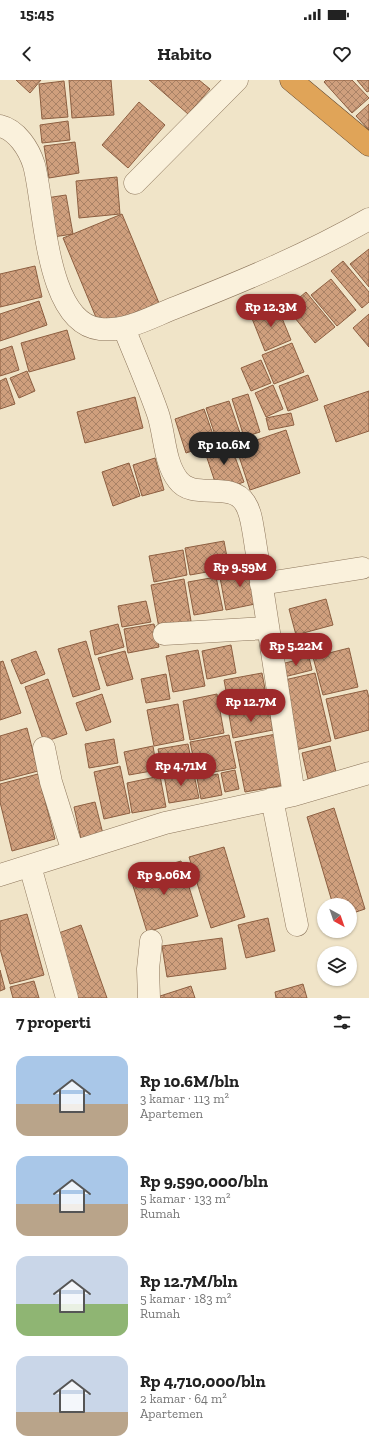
<!DOCTYPE html>
<html lang="id">
<meta charset="utf-8">
<style>
body{margin:0;font-family:"Zilla Slab",serif;background:#f6f6f6;color:#222;height:100vh;display:flex;flex-direction:column;font-size:15px;white-space:nowrap}
*{box-sizing:border-box;margin:0}
p{font-size:13px;color:#767676}
.icon{flex:none;width:22px;height:22px;fill:none;stroke:currentColor;stroke-width:2;stroke-linecap:round;stroke-linejoin:round}
.map{position:relative;height:918px;overflow:hidden}
.sheet{display:flex;flex-direction:column;background:#fff;flex:1}
.sheet>*{flex:none}
.needle{width:26px;rotate:140deg}
.tools{position:absolute;left:317px;top:818px;display:grid;gap:8px}
.tools a{display:grid;place-items:center;width:40px;height:40px;border-radius:50%;background:#fff;box-shadow:0 1px 3px #0004;font-size:20px}
.price{position:absolute;translate:-50% -34px;padding:0 9px;border-radius:14px;background:#9e2a2b;color:#fff;font-size:13px;line-height:26px;filter:drop-shadow(0 1px 2px #0008)}
.price::after{content:'';position:absolute;left:50%;top:24px;width:12px;height:9px;margin-left:-6px;background:inherit;clip-path:polygon(0 0,100% 0,50% 100%)}
.price.selected{background:#222;color:#fff}
ul{padding:0;list-style:none}
li{display:flex;align-items:center;gap:12px;height:100px;padding:0 16px}
li span{display:grid;place-items:center;flex:none;width:112px;height:80px;border-radius:12px;color:#555}
li>.icon{margin-inline-start:auto}
span .icon{width:48px;height:48px;fill:#fffc;stroke-width:1}
li b{font-size:17px}
h2{display:flex;justify-content:space-between;align-items:center;height:48px;padding:0 16px;font-size:17px}
.status{display:flex;justify-content:space-between;align-items:center;height:28px;padding:0 20px;background:#fff;direction:ltr}
.status svg{height:11px;fill:currentColor}
header{display:flex;justify-content:space-between;align-items:center;height:52px;padding:0 16px;background:#fff;font-size:18px;font-weight:700}
.map>svg:first-child{display:block}
.building{fill:url(#building-cross-hatch);stroke:#8d5f41}
.lines{fill:none;stroke-linecap:round;stroke-linejoin:round}
.street-casing{stroke:#8d765c;stroke-width:23}
.highway-casing{stroke:#5b4430;stroke-width:23}
.street{stroke:#faf1dc;stroke-width:22}
.highway{stroke:#e0a458;stroke-width:22}
</style>
<div class="status"><b>15:45</b><svg viewBox="0 0 49 12"><path d="M0 12V9h3v3zM5 12V6h3v6zM10 12V3h3v9zM15 12V0h3v12zM26 1h20v11H26zM47 4h2v5h-2z"/></svg></div>
<header><svg class="icon" aria-label="back" viewBox="0 0 24 24"><path d="M15 5l-7 7 7 7"/></svg>Habito<svg class="icon" aria-label="heart" viewBox="0 0 24 24"><path d="M12 20l-8-8c-3-5 5-10 8-4 3-6 11-1 8 4z"/></svg></header>
<div class="map">
<svg width="369" height="918" viewBox="0 0 369 918">
<defs>
<pattern id="building-cross-hatch" width="8" height="8" patternUnits="userSpaceOnUse"><rect width="8" height="8" fill="#cf9f7d"/><path d="M0 0l8 8M0 8l8-8" fill="none" stroke="#a98266"/></pattern>
</defs>
<rect width="100%" height="100%" fill="#f0e4c8"/>
<path class="building" d="M16 0H41L30 13Z
M69 0H111L114 35 72 38Z
M149 0H199L210 9 188 34Z
M326 0H352L369 18 352 33 324 2Z
M357 0H369V11L367 12Z
M64 1 68 37 42 39 39 4Z
M139 22 165 45 128 88 102 65Z
M369 24V50L356 36Z
M68 41 70 60 42 63 40 45Z
M75 62 79 93 49 98 44 66Z
M117 97 120 134 79 138 76 101Z
M66 115 73 154 53 157 46 118Z
M122 134 159 223 100 247 63 158Z
M369 169V207L350 184Z
M343 181 369 212V222L362 228 331 191Z
M35 186 42 217 0 227V194Z
M331 199 356 230 337 246 311 215Z
M306 212 335 247 315 263 287 228Z
M39 221 47 245 0 261V234Z
M277 226 291 260 265 271 251 236Z
M369 234V267L353 248Z
M67 250 75 279 29 292 21 263Z
M292 263 304 292 274 304 262 275Z
M12 266 19 290 0 296V270Z
M261 280 271 303 251 311 241 288Z
M27 291 35 311 19 318 10 298Z
M308 295 318 320 288 331 279 306Z
M6 298 15 324 0 329V301Z
M273 305 283 329 266 337 255 313Z
M369 311V351L336 362 324 326Z
M248 314 260 352 244 357 232 319Z
M135 317 143 348 85 363 77 332Z
M229 321 241 356 218 364 206 328Z
M204 329 216 363 186 373 175 339Z
M291 333 294 345 269 350 266 338Z
M286 350 300 393 250 410 236 367Z
M229 360 244 402 218 411 204 369Z
M155 378 164 410 142 416 133 385Z
M129 383 140 416 113 426 102 392Z
M224 461 229 488 190 495 185 468Z
M183 470 187 495 154 502 149 476Z
M253 485 260 523 226 530 219 492Z
M216 497 223 530 194 535 188 502Z
M184 499 191 541 159 548 151 505Z
M326 519 333 545 296 555 289 529Z
M146 521 151 542 122 547 118 526Z
M118 544 124 567 95 575 90 551Z
M154 544 159 567 128 573 124 549Z
M86 561 100 609 73 617 58 569Z
M231 565 236 593 207 599 202 571Z
M349 568 358 607 323 615 313 577Z
M198 570 205 606 173 612 166 576Z
M36 571 45 594 21 604 11 580Z
M125 571 133 599 107 606 98 578Z
M309 577 312 590 284 597 281 584Z
M3 581 21 633 0 640V582Z
M262 593 268 625 230 632 224 600Z
M315 593 331 661 296 670 280 601Z
M166 594 170 619 146 623 141 599Z
M48 599 67 654 44 662 25 607Z
M367 610 369 618V650L335 659 326 619Z
M102 614 111 642 86 651 76 623Z
M217 614 224 653 190 660 183 621Z
M178 624 184 660 154 666 147 630Z
M269 628 273 650 233 658 229 635Z
M27 648 38 691 0 701V656Z
M276 654 285 705 245 712 235 662Z
M229 655 236 688 197 695 190 662Z
M114 659 118 683 89 688 85 664Z
M188 664 192 684 162 690 158 669Z
M153 666 157 690 129 695 124 672Z
M330 666 336 692 308 699 302 673Z
M120 686 130 733 104 739 94 692Z
M193 690 199 718 169 723 164 695Z
M235 690 239 709 225 712 221 693Z
M38 694 55 759 12 771 0 722V704Z
M218 694 222 715 201 719 197 698Z
M160 696 166 727 132 733 127 703Z
M95 722 103 754 81 759 74 727Z
M334 728 365 829 350 834V825H333L307 737Z
M224 767 245 837 211 848 189 777Z
M181 781 198 836 147 852 130 796Z
M27 834 44 895 10 904 0 869V841Z
M268 838 275 871 246 878 238 845Z
M81 845 107 918H75L53 855Z
M222 858 226 889 167 897 162 866Z
M0 890 5 909 0 911Z
M34 901 39 918H13L10 907Z
M303 904 307 918H276L275 912Z
M191 906 195 918H157V917Z"/>
<g class="lines">
<g class="street-casing">
<path id="street" d="M0 46C17 50 29 69 34 85 45 125 45 243 100 249 127 252 153 236 177 227 243 201 308 174 369 139
M135 103 237 0
M124 248C135 276 148 305 158 334 165 355 164 382 178 400 193 421 231 400 245 423 251 432 252 444 254 455L294 715
M261 504 362 488
M164 554 267 548
M44 668 51 702 73 772
M272 719 297 845
M30 786 67 918
M0 795 165 743 294 715 369 693
M149 918 148 889 151 861"/>
</g>
<g class="highway-casing">
<path id="highway" d="M291 0 369 65"/>
</g>
<use href="#street" class="street"/>
<use href="#highway" class="highway"/>
</g>
</svg>
<div class="tools">
<a><svg class="needle" viewBox="-14 -14 28 28"><path d="M0-13l5 13h-10z" fill="#e53935"/><path d="M0 13l5-13h-10z" fill="#767676"/></svg></a>
<a><svg class="icon" aria-label="layers" viewBox="0 0 24 24"><path d="M12 4l9 5-9 5-9-5zM3 14l9 5 9-5"/></svg></a>
</div>
<b class="price" style="left:271px;top:248px">Rp 12.3M</b>
<b class="price selected" style="left:224px;top:386px">Rp 10.6M</b>
<b class="price" style="left:240px;top:508px">Rp 9.59M</b>
<b class="price" style="left:296px;top:587px">Rp 5.22M</b>
<b class="price" style="left:251px;top:643px">Rp 12.7M</b>
<b class="price" style="left:181px;top:707px">Rp 4.71M</b>
<b class="price" style="left:164px;top:816px">Rp 9.06M</b>
</div>
<section class="sheet">
<h2>7 properti<svg class="icon" aria-label="filters" viewBox="0 0 24 24"><path d="M4 7h16M4 17h16"/><circle cx="9" cy="7" r="2"/><circle cx="15" cy="17" r="2"/></svg></h2>
<ul>
<li><span style="background:linear-gradient(#a9c7e8 60%,#b9a48a 0)"><svg class="icon" aria-label="home" viewBox="0 0 24 24"><path d="M3 11l9-7 9 7M6 9v11h12V9"/></svg></span><div><b>Rp 10.6M/bln</b><p>3 kamar · 113 m²</p><p>Apartemen</p></div></li>
<li><span style="background:linear-gradient(#a9c7e8 60%,#b9a48a 0)"><svg class="icon" aria-label="home" viewBox="0 0 24 24"><path d="M3 11l9-7 9 7M6 9v11h12V9"/></svg></span><div><b>Rp 9,590,000/bln</b><p>5 kamar · 133 m²</p><p>Rumah</p></div></li>
<li><span style="background:linear-gradient(#c9d6e8 60%,#8fb573 0)"><svg class="icon" aria-label="home" viewBox="0 0 24 24"><path d="M3 11l9-7 9 7M6 9v11h12V9"/></svg></span><div><b>Rp 12.7M/bln</b><p>5 kamar · 183 m²</p><p>Rumah</p></div></li>
<li><span style="background:linear-gradient(#c9d6e8 70%,#b9a48a 0)"><svg class="icon" aria-label="home" viewBox="0 0 24 24"><path d="M3 11l9-7 9 7M6 9v11h12V9"/></svg></span><div><b>Rp 4,710,000/bln</b><p>2 kamar · 64 m²</p><p>Apartemen</p></div></li>
</ul>
</section>
